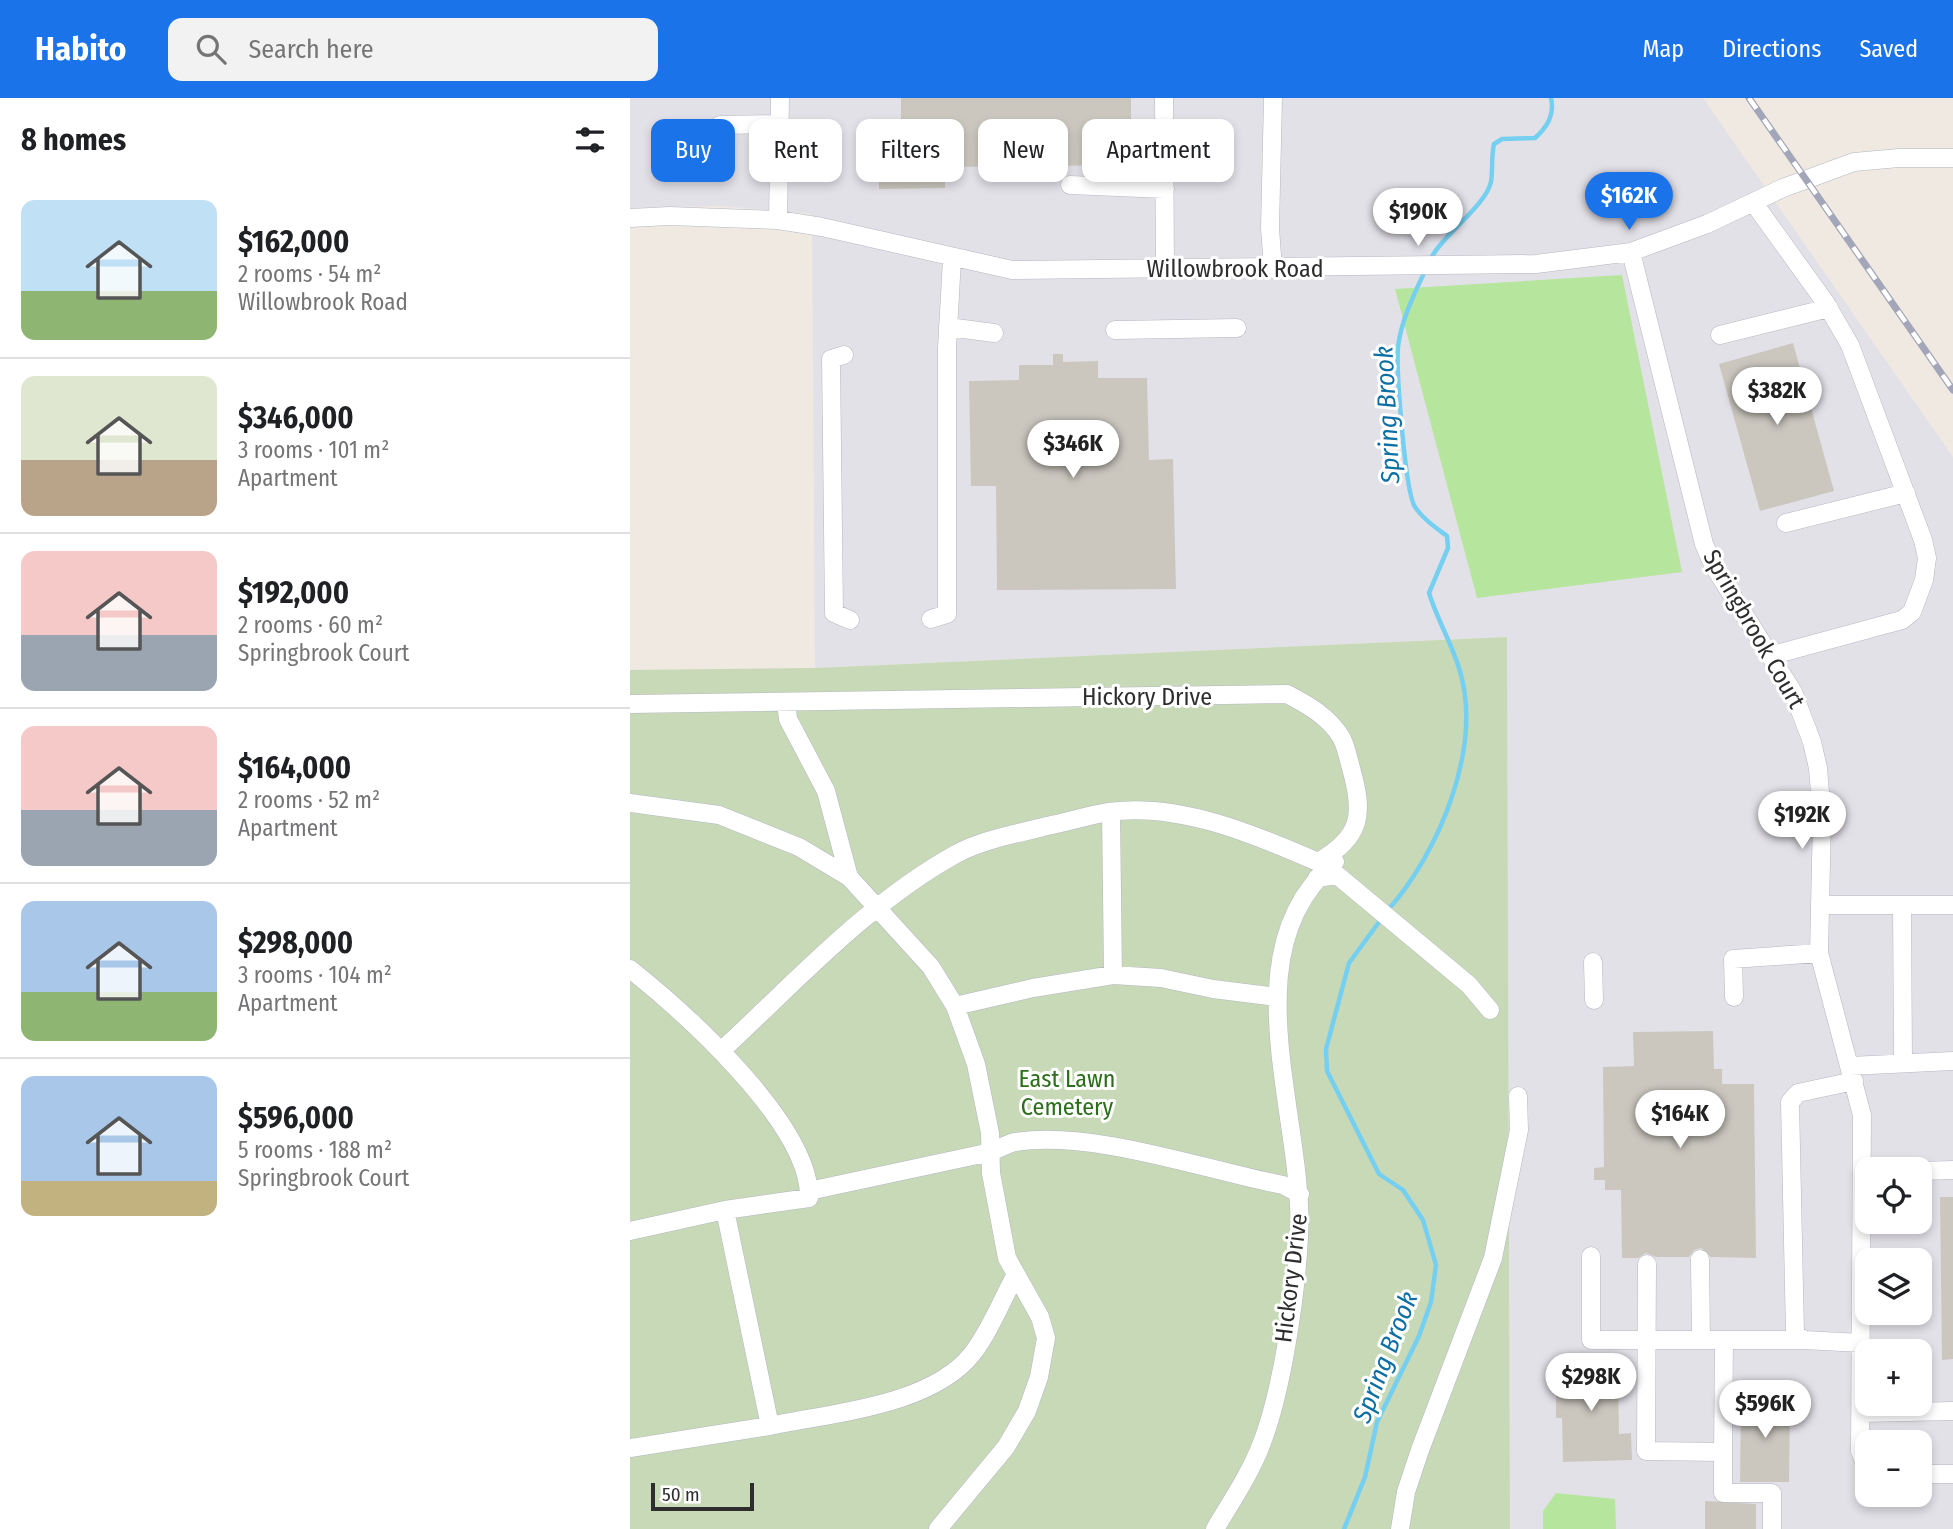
<!DOCTYPE html>
<meta charset="utf-8">
<style>
body{margin:0;font-family:"Fira Sans Condensed",sans-serif;background:#f2f2f2;color:#202124;height:100vh;display:flex;flex-direction:column;font-size:26px;white-space:nowrap}
*{box-sizing:border-box;margin:0}
p{font-size:23px;color:#757577}
.icon{flex:none;width:38px;height:38px;fill:none;stroke:currentColor;stroke-width:2;stroke-linecap:round;stroke-linejoin:round}
.map{position:relative;flex:1;overflow:hidden}
.details{display:flex;flex-direction:column;background:#fff;width:630px}
.details>*{flex:none}
.top-card{position:absolute;left:21px;top:21px;width:665px;height:63px;display:flex;gap:14px}
.fabs{position:absolute;left:1225px;top:1059px;display:grid;gap:14px}
.fabs a{display:grid;place-items:center;width:77px;height:77px;border-radius:14px;background:#fff;box-shadow:0 4px 10px #0003;font-size:35px}
.scale{position:absolute;left:21px;bottom:18px;width:103px;box-sizing:border-box;padding-left:7px;border:4px solid #2e2e2e;border-top:0;font-size:19px;line-height:24px;white-space:nowrap;color:#2e2e2e;-webkit-text-stroke:5px #fff;paint-order:stroke}
.price{position:absolute;translate:-50% -60px;padding:0 16px;border-radius:24px;background:#fff;color:#222;font-size:23px;line-height:46px;filter:drop-shadow(0 2px 4px #0008)}
.price::after{content:'';position:absolute;left:50%;top:42px;width:21px;height:16px;margin-left:-10px;background:inherit;clip-path:polygon(0 0,100% 0,50% 100%)}
.price.active{background:#1a73e8;color:#fff}
ul{padding:0;list-style:none}
li{display:flex;align-items:center;gap:21px;height:175px;padding:0 21px}
li+li{border-top:2px solid #e0e0e0}
li span{display:grid;place-items:center;flex:none;width:196px;height:140px;border-radius:14px;color:#555}
li>.icon{margin-inline-start:auto}
span .icon{width:84px;height:84px;fill:#fffc;stroke-width:1}
li b{font-size:30px}
h2{display:flex;justify-content:space-between;align-items:center;height:84px;padding:0 21px;font-size:30px}
.tag{padding:0 24px;border-radius:14px;background:#fff;box-shadow:0 4px 10px #0003;font-size:24px;line-height:63px}
.tag.active{background:#1a73e8;color:#fff}
header{display:flex;align-items:center;gap:42px;box-sizing:border-box;height:98px;padding:0 35px;background:#1a73e8;color:#fff}
header strong{font-size:33px}
nav{display:flex;gap:38px;margin-inline-start:auto;font-size:24px}
.search{width:490px;height:63px;background:#f2f2f2;display:flex;align-items:center;gap:18px;box-sizing:border-box;padding:0 24px;border-radius:14px;color:#757577;font-size:26px}
main{display:flex;flex:1;min-height:0}
.map>svg:first-child{display:block}
.industrial{fill:#e3e1e8;fill-rule:evenodd}
.green{fill:#b6e59e}
.cemetery{fill:#c8d9b8}
.lines{fill:none;stroke-linecap:round;stroke-linejoin:round}
.stream{stroke:#75cff0;stroke-width:4.5}
.building{fill:#cbc7bf}
.minor-casing{stroke:#b4b7c1;stroke-width:19}
.minor{stroke:#fff;stroke-width:18}
.rail-casing{stroke:#a3a6b8;stroke-width:7}
.rail{stroke:#fff;stroke-width:4.5;stroke-dasharray:13;stroke-linecap:butt}
.labels{text-anchor:middle;stroke-width:6;stroke-linejoin:round;paint-order:stroke}
.street-label{font-size:24px;fill:#2e2e2e;stroke:#fff}
.park-label{font-size:24px;fill:#2c6e1b;stroke:#fff}
.water-label{font-size:26px;font-style:italic;fill:#0d6fa3;stroke:#fff}
</style>
<header>
<strong>Habito</strong>
<div class="search"><svg class="icon" aria-label="search" viewBox="0 0 24 24"><circle cx="10" cy="10" r="6"/><path d="M15 15l6 6"/></svg>Search here</div>
<nav><a>Map</a><a>Directions</a><a>Saved</a></nav>
</header>
<main>
<section class="details">
<h2>8 homes<svg class="icon" aria-label="filters" viewBox="0 0 24 24"><path d="M4 7h16M4 17h16"/><circle cx="9" cy="7" r="2"/><circle cx="15" cy="17" r="2"/></svg></h2>
<ul>
<li><span style="background:linear-gradient(#bfe0f5 65%,#8fb573 0)"><svg class="icon" aria-label="home" viewBox="0 0 24 24"><path d="M3 11l9-7 9 7M6 9v11h12V9"/></svg></span><div><b>$162,000</b><p>2 rooms · 54 m²</p><p>Willowbrook Road</p></div></li>
<li><span style="background:linear-gradient(#dfe7d0 60%,#b9a48a 0)"><svg class="icon" aria-label="home" viewBox="0 0 24 24"><path d="M3 11l9-7 9 7M6 9v11h12V9"/></svg></span><div><b>$346,000</b><p>3 rooms · 101 m²</p><p>Apartment</p></div></li>
<li><span style="background:linear-gradient(#f6c9c9 60%,#9aa5b1 0)"><svg class="icon" aria-label="home" viewBox="0 0 24 24"><path d="M3 11l9-7 9 7M6 9v11h12V9"/></svg></span><div><b>$192,000</b><p>2 rooms · 60 m²</p><p>Springbrook Court</p></div></li>
<li><span style="background:linear-gradient(#f6c9c9 60%,#9aa5b1 0)"><svg class="icon" aria-label="home" viewBox="0 0 24 24"><path d="M3 11l9-7 9 7M6 9v11h12V9"/></svg></span><div><b>$164,000</b><p>2 rooms · 52 m²</p><p>Apartment</p></div></li>
<li><span style="background:linear-gradient(#a9c7e8 65%,#8fb573 0)"><svg class="icon" aria-label="home" viewBox="0 0 24 24"><path d="M3 11l9-7 9 7M6 9v11h12V9"/></svg></span><div><b>$298,000</b><p>3 rooms · 104 m²</p><p>Apartment</p></div></li>
<li><span style="background:linear-gradient(#a9c7e8 75%,#c2b280 0)"><svg class="icon" aria-label="home" viewBox="0 0 24 24"><path d="M3 11l9-7 9 7M6 9v11h12V9"/></svg></span><div><b>$596,000</b><p>5 rooms · 188 m²</p><p>Springbrook Court</p></div></li>
</ul>
</section>
<div class="map">
<svg width="1323" height="1431" viewBox="0 0 1323 1431">
<rect width="100%" height="100%" fill="#efe9e1"/>
<path class="industrial" d="M0 0H1073L1323 359V1431H880L877 539 185 570 182 116 90 108 0 110ZM1237 1071H1290V1124H1237ZM1237 1162H1290V1214H1237ZM1237 1253H1290V1306H1237ZM1237 1344H1290V1396H1237Z"/>
<path class="green" d="M992 177 1052 474 847 500 765 191Z
M926 1395 985 1401 986 1431H913V1413Z"/>
<path class="cemetery" d="M877 539 880 1431H0V572L185 570Z"/>
<g class="lines">
<path class="stream" d="M800 162C813 136 855 109 861 84 863 72 861 59 864 46L872 41 905 40C917 29 925 17 921 0
M757 813C809 755 854 648 829 570 821 544 807 521 799 495L818 450 817 438C805 429 793 421 785 409 775 394 766 271 768 249 771 223 784 196 795 173
M714 1431 735 1379 747 1324 789 1238 801 1204 806 1167 793 1122 773 1092 749 1076 697 973 696 951 719 865 752 820"/>
</g>
<path class="building" d="M271 0H501V67L315 69V90L249 91V23H271Z
M1163 245 1204 393 1130 413 1089 266Z
M423 256H433V264L468 263V280H517L519 362 543 361 546 491 367 492 366 388H341L339 283 389 282V267H423Z
M1083 933 1084 971H1092V986H1124L1126 1160 1081 1159 1071 1150 1064 1152 1059 1159H1026L1016 1155 1008 1160H992L991 1092H975V1082H964V1070L974 1069 973 969 1004 968 1003 934Z
M1310 1099H1323V1261L1312 1262Z
M951 1258H976V1271H988L989 1336 1001 1335 1002 1362 933 1364 932 1320H926V1271L951 1270Z
M1111 1301H1160L1159 1384H1110Z
M1075 1403 1126 1406V1431H1075Z"/>
<g class="lines">
<g class="minor-casing">
<path id="minor" d="M534 0 535 172
M643 0 640 130 643 171
M90 27 150 26
M440 87 535 91
M1123 104 1195 204 1220 247 1293 442 1297 460 1294 482 1282 514 1272 522 1143 557
M0 120 39 118 148 122 192 129 382 172 906 166 1001 154 1077 126 1153 90 1224 64 1269 60H1323
M148 122 150 0
M1001 154 1074 446 1083 467 1163 594 1182 644 1188 670 1192 719 1189 855 1232 1017 1230 1353 1237 1370
M318 229 364 235
M485 232 607 230
M1090 237 1199 210
M214 257 201 261 204 515 220 522
M1156 425 1276 395
M301 521 317 516V250L322 161
M156 604 158 621 196 693 219 779
M0 606 657 596C678 607 698 618 711 639 716 647 718 660 721 670 734 716 732 739 688 764 626 737 549 704 479 714 459 717 438 724 417 728 387 736 354 741 326 756 236 806 166 884 91 953
M0 705 89 717 169 749 219 779 301 869 325 908 346 966 360 1035 361 1075 377 1160 410 1219 416 1240 409 1279 397 1313 376 1349 308 1431
M481 714 483 877
M687 780 707 777 839 887 860 912
M1191 807H1323
M1272 807 1273 964
M963 864 964 902
M0 871C54 914 181 1027 179 1100L95 1112
M1104 899 1103 861 1189 855
M325 908 403 890 483 877 531 880 583 891 647 899
M1220 968 1323 963
M1224 983 1168 995 1160 1004 1165 1236 1174 1242 1231 1245
M1290 1073 1323 1072
M179 1093 361 1054C368 1051 377 1046 385 1044 464 1032 575 1072 653 1087L670 1096
M0 1133 95 1112 140 1328 0 1350
M961 1158V1242H1174
M1070 1161 1071 1242
M1017 1166 1016 1353 1093 1354 1094 1242
M1231 1315 1323 1313
M140 1328C201 1315 301 1308 342 1256 360 1233 372 1202 386 1176
M1093 1354V1395H1142V1431
M1290 1376H1323
M585 1431C601 1404 620 1376 631 1347 652 1294 666 1198 669 1139 676 1022 597 853 705 764
M770 1431 776 1394 790 1352 863 1160 889 1032 888 998"/>
</g>
<use href="#minor" class="minor"/>
<g class="rail-casing">
<path id="rail" d="M1119 0 1323 292"/>
</g>
<use href="#rail" class="rail"/>
</g>
<g class="labels">
<g class="street-label">
<text x="605" y="179">Willowbrook Road</text>
<text transform="translate(1124 531) rotate(60)" y="8">Springbrook Court</text>
<text x="517" y="607">Hickory Drive</text>
<text transform="translate(661 1180) rotate(-83)" y="8">Hickory Drive</text>
</g>
<g class="park-label">
<text x="437" y="989">East Lawn<tspan x="437" dy="28">Cemetery</tspan></text>
</g>
<g class="water-label">
<text transform="translate(757 317) rotate(-93)" y="9">Spring Brook</text>
<text transform="translate(755 1259) rotate(-69)" y="9">Spring Brook</text>
</g>
</g>
</svg>
<div class="fabs">
<a><svg class="icon" aria-label="locate" viewBox="0 0 24 24"><circle cx="12" cy="12" r="6"/><path d="M12 2v4M12 18v4M2 12h4M18 12h4"/></svg></a>
<a><svg class="icon" aria-label="layers" viewBox="0 0 24 24"><path d="M12 4l9 5-9 5-9-5zM3 14l9 5 9-5"/></svg></a>
<a>+</a>
<a>−</a>
</div>
<div class="scale">50 m</div>
<b class="price active" style="left:999px;top:134px">$162K</b>
<b class="price" style="left:788px;top:150px">$190K</b>
<b class="price" style="left:1147px;top:329px">$382K</b>
<b class="price" style="left:443px;top:382px">$346K</b>
<b class="price" style="left:1172px;top:753px">$192K</b>
<b class="price" style="left:1050px;top:1052px">$164K</b>
<b class="price" style="left:961px;top:1315px">$298K</b>
<b class="price" style="left:1135px;top:1342px">$596K</b>
<div class="top-card">
<a class="tag active">Buy</a>
<a class="tag">Rent</a>
<a class="tag">Filters</a>
<a class="tag">New</a>
<a class="tag">Apartment</a>
</div>
</div>
</main>
